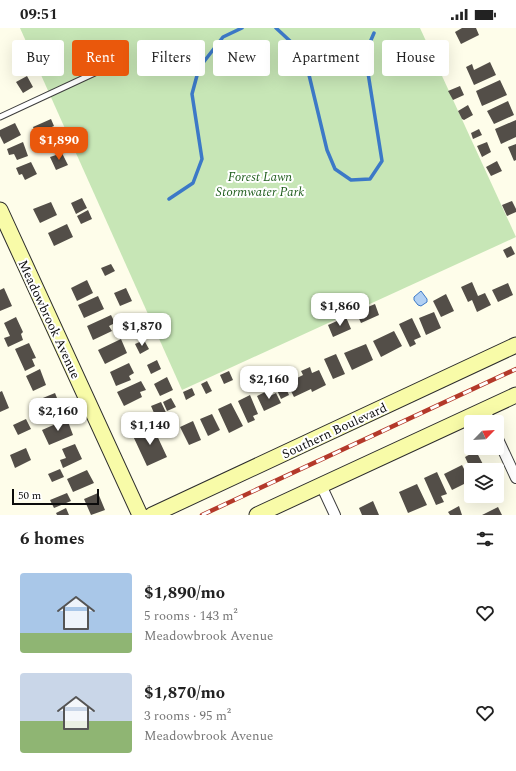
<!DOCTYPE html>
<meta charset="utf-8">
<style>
body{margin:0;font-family:Spectral,serif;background:#f2f2f2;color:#222;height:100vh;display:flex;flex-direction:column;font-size:15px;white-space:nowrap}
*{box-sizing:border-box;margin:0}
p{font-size:13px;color:#767676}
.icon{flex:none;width:22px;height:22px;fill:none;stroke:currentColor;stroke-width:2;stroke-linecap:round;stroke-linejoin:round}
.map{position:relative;height:487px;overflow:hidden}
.sheet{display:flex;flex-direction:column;background:#fff;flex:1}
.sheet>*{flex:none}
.banner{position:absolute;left:12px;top:12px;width:492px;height:36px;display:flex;gap:8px}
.needle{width:26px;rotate:65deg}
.buttons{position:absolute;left:464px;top:387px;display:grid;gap:8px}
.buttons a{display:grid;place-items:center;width:40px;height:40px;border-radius:4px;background:#fff;box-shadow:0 4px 16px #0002;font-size:20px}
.scale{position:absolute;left:12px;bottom:10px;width:87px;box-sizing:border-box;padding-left:4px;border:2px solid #0b0b0b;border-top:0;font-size:11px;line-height:14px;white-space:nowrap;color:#0b0b0b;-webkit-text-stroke:3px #fff;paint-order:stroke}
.price{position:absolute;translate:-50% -34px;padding:0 9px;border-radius:8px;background:#fff;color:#222;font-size:13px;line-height:26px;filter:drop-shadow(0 1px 2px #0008)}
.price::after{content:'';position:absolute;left:50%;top:24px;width:12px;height:9px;margin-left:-6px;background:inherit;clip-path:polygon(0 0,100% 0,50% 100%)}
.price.selected{background:#ea580c;color:#fff}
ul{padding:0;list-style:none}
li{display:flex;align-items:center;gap:12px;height:100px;padding:0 20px}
li span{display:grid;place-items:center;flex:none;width:112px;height:80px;border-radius:4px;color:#555}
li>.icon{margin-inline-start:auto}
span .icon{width:48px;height:48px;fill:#fffc;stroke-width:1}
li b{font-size:17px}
h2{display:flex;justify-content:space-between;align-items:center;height:48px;padding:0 20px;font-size:17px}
.chip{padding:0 14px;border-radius:4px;background:#fff;box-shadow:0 4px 16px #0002;font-size:14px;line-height:36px}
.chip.selected{background:#ea580c;color:#fff}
.status{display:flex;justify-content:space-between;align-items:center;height:28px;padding:0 20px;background:#fff;direction:ltr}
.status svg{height:11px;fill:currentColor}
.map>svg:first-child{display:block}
.green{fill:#c7e6b6}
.water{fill:#b1d0f3;stroke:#3c79c7}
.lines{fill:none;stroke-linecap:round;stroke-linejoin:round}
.stream{stroke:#3c79c7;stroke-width:3.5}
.building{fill:#534e48}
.lane-casing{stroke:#3e3e3e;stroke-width:7}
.street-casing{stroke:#3e3e3e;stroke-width:12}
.secondary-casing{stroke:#2d2d2d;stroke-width:17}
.lane{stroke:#fff;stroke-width:5}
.street{stroke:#fff;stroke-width:10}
.secondary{stroke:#f8fba8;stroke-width:15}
.rail-casing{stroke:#b4392a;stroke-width:4.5}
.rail{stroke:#fff;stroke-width:3;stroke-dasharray:9;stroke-linecap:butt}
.labels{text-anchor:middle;stroke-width:4;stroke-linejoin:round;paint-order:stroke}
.park-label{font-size:13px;font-style:italic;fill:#225f1f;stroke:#fff}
.street-label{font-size:13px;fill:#0b0b0b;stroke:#fff}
</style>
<div class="status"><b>09:51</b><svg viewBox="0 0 49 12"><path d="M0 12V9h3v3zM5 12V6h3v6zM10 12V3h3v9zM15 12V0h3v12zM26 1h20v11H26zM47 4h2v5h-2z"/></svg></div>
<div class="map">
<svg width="516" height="487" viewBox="0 0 516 487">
<rect width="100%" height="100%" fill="#fefdea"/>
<path class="green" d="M20 0H420L516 209 182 362Z"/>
<path class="water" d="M421 263 427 271V274L421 278 418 277 414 272V269Z"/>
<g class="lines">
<path class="stream" d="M276 0 304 26 327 122 335 141 351 152 370 151 382 133 365 26 374 5
M169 171 193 155 202 131 192 66 199 40 223 9 242 0"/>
</g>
<path class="building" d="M462 0H476L479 7 461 16 455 4Z
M490 34 496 47 474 57 466 39 472 36 474 42Z
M27 48 33 59 23 65 16 54Z
M500 52 507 67 482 78 476 63Z
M460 58 464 67 453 72 448 63Z
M508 73 514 87 494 96 487 83Z
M468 77 473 87 464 92 462 91 458 83Z
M51 91 54 98 36 106 33 99Z
M516 92V109L501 116 495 101Z
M15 95 21 107 4 116 0 108V102Z
M479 101 482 107 473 111 471 105Z
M58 112 61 118 48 124 45 118Z
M23 114 28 128 17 132 14 126 9 127 7 121Z
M487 114 491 124 482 129 477 118Z
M516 116V132L514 133 508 119Z
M62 125 68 137 56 142 50 129Z
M497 133 502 143 491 148 486 139Z
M31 134 37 146 25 152 22 146 19 147 16 140Z
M82 170 87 180 76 186 71 175Z
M512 173 516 181V184L507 188 502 177Z
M51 174 57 187 40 195 33 181Z
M88 182 92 191 81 196 77 188Z
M67 196 73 209 54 218 48 205Z
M511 218 515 226 507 230 503 222Z
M111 236 115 243 105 248 101 240Z
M87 252 93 265 77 273 71 260Z
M472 254 478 268 485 265 491 277 477 284 472 272 468 274 461 259Z
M508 255 513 267 498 274 492 262Z
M4 260 12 278 0 283V262Z
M126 260 132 273 120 278 114 265Z
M446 266 454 283 441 289 433 273Z
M98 268 104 281 84 290 78 277Z
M375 276 379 287 361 295 356 284Z
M434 284 441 300 426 307 419 290Z
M111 287 115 295 109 298 112 303 93 312 87 298Z
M138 288 143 298 132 304 127 293Z
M16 289 23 304 21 306 23 312 8 319 4 310 10 308 4 295Z
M346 289 351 301 333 309 328 297Z
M412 290 421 309 414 312 416 316 410 319 399 296Z
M394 303 402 318 381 329 373 313Z
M121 311 127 325 105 336 98 322Z
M144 312 149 321 140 326 135 316Z
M29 315 36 330 32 331 35 338 25 343 15 321Z
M366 316 373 332 352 342 344 325Z
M336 326 345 346 333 351 324 331Z
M157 332 161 341 151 346 147 337Z
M129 335 134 345 129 348 131 352 116 358 110 344Z
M310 339 312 345 319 342 326 357 312 364 311 361 294 369 288 357 296 354 295 351 303 347 301 343Z
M40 341 46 357 33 363 26 348Z
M229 343 233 352 224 356 220 347Z
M167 349 173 362 160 368 154 356Z
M141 353 146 362 140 364 142 369 124 378 117 364Z
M207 353 212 363 206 366 201 356Z
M284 356 289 367 281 371 276 360Z
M192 360 195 367 186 372 183 364Z
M269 362 272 367 276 365 281 375 264 383 257 368Z
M2 363 9 380 0 384V364Z
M55 365 59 375 57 377 59 382 45 388 38 372Z
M250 367 258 386 253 388 255 392 248 395 238 373Z
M171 370 176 379 167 383 163 374Z
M161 374 171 395 160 399 151 378Z
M231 375 243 398 229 405 218 381Z
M212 386 220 402 208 408 200 391Z
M26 391 31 401 18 407 13 397Z
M67 391 73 407 49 417 42 402Z
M193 393 201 412 189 417 180 399Z
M153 399 167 429 147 438 133 408Z
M75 416 82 431 63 440 60 432 66 430 62 421Z
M26 420 31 432 15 440 10 427Z
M476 423 486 442H471L465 429Z
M462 437 470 453 452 462 444 446Z
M60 441 64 449 52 454 48 446Z
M87 442 94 455 73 464 67 451Z
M437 444 447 466 441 468 444 474 436 477 424 450Z
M417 456 427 477 408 485 399 464Z
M67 465 71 473 54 480 50 472Z
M98 465 105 482 91 487 84 471Z
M373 473 379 487H362L359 480Z
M459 478 462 487H450L448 484Z
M498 479 502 487H482Z
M66 480 69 487H57L56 485Z"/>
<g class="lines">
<g class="lane-casing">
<path id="lane" d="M0 89 99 43"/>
</g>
<g class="street-casing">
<path id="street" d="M485 382 490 394
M497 409 516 450
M321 457 335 487"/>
</g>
<g class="secondary-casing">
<path id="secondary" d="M0 182 140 487
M152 487 516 317
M257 487 516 367"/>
</g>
<use href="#lane" class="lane"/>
<use href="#street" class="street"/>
<use href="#secondary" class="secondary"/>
<g class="rail-casing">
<path id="rail" d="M202 487 516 341"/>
</g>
<use href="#rail" class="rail"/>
</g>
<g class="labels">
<g class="park-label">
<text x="260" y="153">Forest Lawn<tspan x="260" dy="15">Stormwater Park</tspan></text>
</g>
<g class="street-label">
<text transform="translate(50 291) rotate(65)" y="5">Meadowbrook Avenue</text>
<text transform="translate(334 402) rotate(-25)" y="5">Southern Boulevard</text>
</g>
</g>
</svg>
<div class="buttons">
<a><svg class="needle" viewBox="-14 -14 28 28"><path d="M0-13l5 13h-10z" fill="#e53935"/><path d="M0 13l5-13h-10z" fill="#767676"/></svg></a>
<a><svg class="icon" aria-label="layers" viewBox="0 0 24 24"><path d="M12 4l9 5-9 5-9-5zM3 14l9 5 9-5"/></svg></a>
</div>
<div class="scale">50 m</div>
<b class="price selected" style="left:59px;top:133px">$1,890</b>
<b class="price" style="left:340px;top:299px">$1,860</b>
<b class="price" style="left:142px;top:319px">$1,870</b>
<b class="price" style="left:269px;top:372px">$2,160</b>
<b class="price" style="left:58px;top:404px">$2,160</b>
<b class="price" style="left:150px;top:418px">$1,140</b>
<div class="banner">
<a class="chip">Buy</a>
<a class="chip selected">Rent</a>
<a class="chip">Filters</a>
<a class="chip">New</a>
<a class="chip">Apartment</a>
<a class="chip">House</a>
</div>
</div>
<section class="sheet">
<h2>6 homes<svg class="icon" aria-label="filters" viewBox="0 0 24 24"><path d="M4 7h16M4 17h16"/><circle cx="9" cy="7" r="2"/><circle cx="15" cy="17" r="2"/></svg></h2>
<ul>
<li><span style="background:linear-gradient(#a9c7e8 75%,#8fb573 0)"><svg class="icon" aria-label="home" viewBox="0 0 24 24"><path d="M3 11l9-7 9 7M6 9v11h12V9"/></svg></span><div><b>$1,890/mo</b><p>5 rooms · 143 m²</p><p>Meadowbrook Avenue</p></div><svg class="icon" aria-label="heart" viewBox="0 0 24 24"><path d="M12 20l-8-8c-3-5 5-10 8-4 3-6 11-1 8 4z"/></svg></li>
<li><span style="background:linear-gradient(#c9d6e8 60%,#8fb573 0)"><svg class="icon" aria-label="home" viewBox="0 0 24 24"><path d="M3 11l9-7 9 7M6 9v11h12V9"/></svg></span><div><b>$1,870/mo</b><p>3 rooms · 95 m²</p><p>Meadowbrook Avenue</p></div><svg class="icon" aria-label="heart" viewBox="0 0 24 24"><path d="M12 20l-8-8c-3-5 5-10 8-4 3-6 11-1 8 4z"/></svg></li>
</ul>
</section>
